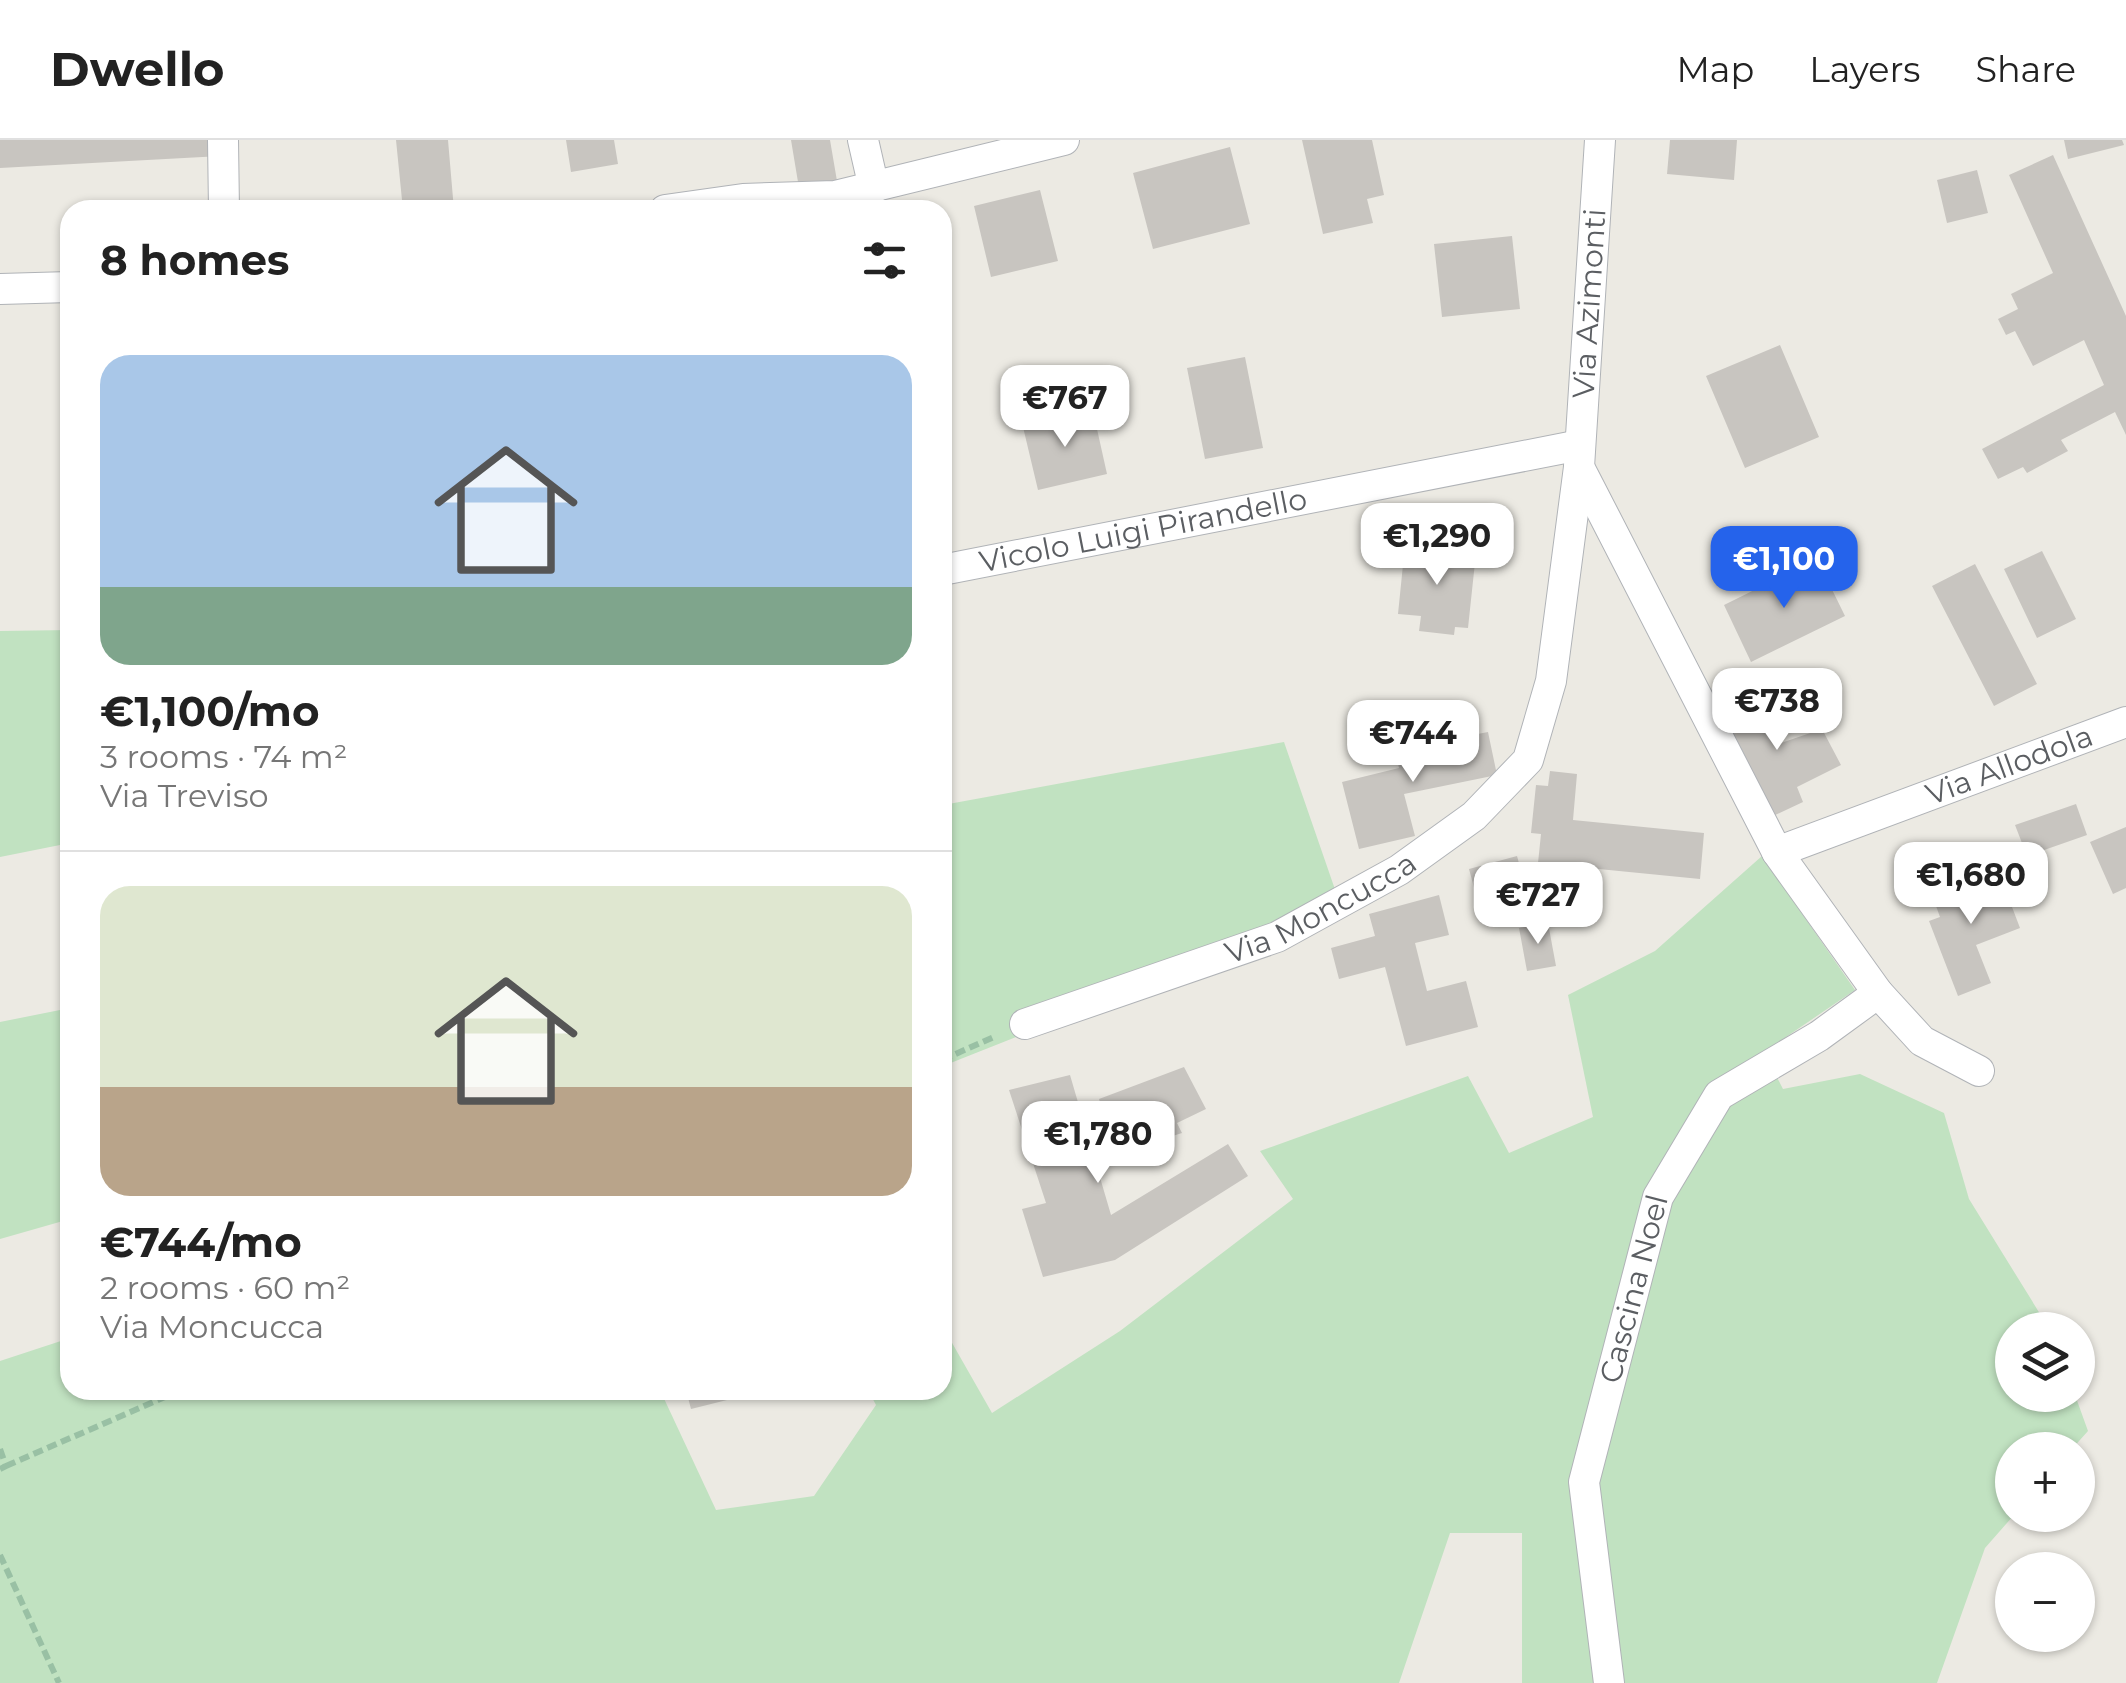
<!DOCTYPE html>
<meta charset="utf-8">
<style>
body{margin:0;font-family:Montserrat,sans-serif;background:#f6f6f6;color:#222;height:100vh;display:flex;flex-direction:column;font-size:38px;white-space:nowrap}
*{box-sizing:border-box;margin:0}
p{font-size:32px;color:#767676}
.icon{flex:none;width:55px;height:55px;fill:none;stroke:currentColor;stroke-width:2;stroke-linecap:round;stroke-linejoin:round}
.map{position:relative;flex:1;overflow:hidden}
.details{position:absolute;left:60px;top:60px;width:892px;height:1200px;display:flex;flex-direction:column;background:#fff;border-radius:30px;box-shadow:0 2px 8px #0004}
.details>*{flex:none}
.controls{position:absolute;left:1995px;top:1172px;display:grid;gap:20px}
.controls a{display:grid;place-items:center;width:100px;height:100px;border-radius:50%;background:#fff;box-shadow:0 2px 8px #0004;font-size:50px}
.price{position:absolute;translate:-50% -85px;padding:0 22px;border-radius:20px;background:#fff;color:#222;font-size:32px;line-height:65px;filter:drop-shadow(0 2px 5px #0008)}
.price::after{content:'';position:absolute;left:50%;top:60px;width:30px;height:22px;margin-left:-15px;background:inherit;clip-path:polygon(0 0,100% 0,50% 100%)}
.price.current{background:#2563eb;color:#fff}
ul{padding:0;list-style:none}
li{display:grid;align-content:center;gap:20px;height:530px;padding:0 40px}
li+li{border-top:2px solid #e0e0e0}
li span{display:grid;place-items:center;height:310px;border-radius:30px;color:#555}
li>.icon{margin-inline-start:auto}
span .icon{width:180px;height:180px;fill:#fffc;stroke-width:1}
li b{font-size:42px}
h2{display:flex;justify-content:space-between;align-items:center;height:120px;padding:0 40px;font-size:42px}
header{display:flex;align-items:center;gap:60px;box-sizing:border-box;height:140px;padding:0 50px;background:#fff;border-bottom:2px solid #e0e0e0}
header strong{font-size:48px}
nav{display:flex;gap:55px;margin-inline-start:auto;font-size:35px}
.map>svg:first-child{display:block}
.green{fill:#c1e2c1}
.building{fill:#c8c5c0}
.lines{fill:none;stroke-linecap:round;stroke-linejoin:round}
.street-casing{stroke:#b0b3b7;stroke-width:32}
.path{stroke:#99c0a4;stroke-width:6;stroke-dasharray:10 5;stroke-linecap:butt}
.street{stroke:#fff;stroke-width:30}
.labels{text-anchor:middle;stroke-width:10;stroke-linejoin:round;paint-order:stroke}
.street-label{font-size:30px;fill:#5b5e62;stroke:#fff}
</style>
<header>
<strong>Dwello</strong>
<nav><a>Map</a><a>Layers</a><a>Share</a></nav>
</header>
<div class="map">
<svg width="2126" height="1543" viewBox="0 0 2126 1543">
<rect width="100%" height="100%" fill="#eceae3"/>
<path class="green" d="M70 490V703L0 717V491Z
M1284 602 1339 761 1200 824 943 926V665Z
M1762 716 1855 850 1764 912 1783 949 1860 934 1944 973 1969 1059 2050 1190H2012V1255H2075L2088 1291 2071 1310H2012L2014 1375 1985 1408 1937 1543H1522V1393H1450L1399 1543H0V1221L70 1198V1250H531L535 1257 558 1250H660L716 1370 814 1356 876 1265 868 1250H942L943 1187 992 1273 1120 1191 1293 1059 1260 1011 1468 936 1509 1013 1593 977 1568 855 1655 811Z
M70 868V1079L0 1099V882Z"/>
<path class="building" d="M0 0H221V16L0 28Z
M396 0H448L454 70H403Z
M566 0H614L618 24 571 32Z
M791 0H830L837 41 799 48Z
M1302 0H1372L1384 55 1367 59 1373 83 1323 94Z
M1670 0H1737L1734 40 1667 34Z
M2064 0H2122L2124 5 2068 19Z
M1230 7 1250 84 1153 109 1133 33Z
M2053 15 2126 176V295L2115 272 2061 300 2068 311 2027 333 2023 327 1998 339 1982 309 2104 245 2084 200 2033 226 2015 191 2006 195 1998 179 2018 169 2011 154 2053 133 2009 35Z
M1977 30 1988 73 1947 83 1937 40Z
M1040 50 1058 121 991 137 974 66Z
M1512 96 1520 169 1442 177 1434 104Z
M1780 205 1819 297 1745 328 1706 236Z
M1245 217 1263 308 1205 319 1187 228Z
M1093 271 1107 334 1038 350 1023 287Z
M1405 405 1476 413 1468 488 1455 487 1454 495 1419 491 1421 476 1398 474Z
M2042 411 2076 479 2037 498 2004 429Z
M1817 419 1845 476 1751 522 1724 465Z
M1975 424 2037 544 1994 566 1932 446Z
M1754 548 1781 603 1822 589 1841 625 1797 647 1803 662 1773 676 1720 566Z
M1488 592 1497 635 1404 654 1415 696 1359 709 1342 642 1399 628 1395 610Z
M1550 631 1577 634 1573 680 1704 693 1700 739 1538 723 1541 694 1531 693 1536 645 1548 646Z
M2076 664 2087 695 2027 716 2015 685Z
M2126 687V748L2113 754 2090 702Z
M1517 716 1523 738 1539 734 1548 768 1484 785 1469 729Z
M1998 730 2020 788 1976 805 1991 843 1958 856 1929 781 1940 777 1932 755Z
M1439 755 1449 795 1415 803 1427 851 1466 841 1478 887 1406 906 1385 827 1339 839 1331 808 1375 796 1369 774Z
M1548 783 1556 826 1527 831 1519 788Z
M1184 927 1206 969 1177 983 1182 993 1116 1014 1099 959Z
M1070 935 1111 1075 1228 1004 1248 1036 1115 1120 1043 1137 1022 1069 1046 1063 1009 950Z
M686 1250H725L727 1260 691 1269Z"/>
<g class="lines">
<g class="street-casing">
<g id="street">
<path d="M223 0 224 70"/>
<path d="M863 0 874 48"/>
<path d="M665 70 743 59 835 56 1064 0"/>
<path d="M0 149 70 147"/>
<path d="M1579 327 1777 712 1878 853 1922 901 1979 931"/>
<path id="s1" d="M942 430 1580 305"/>
<path id="s2" d="M1777 712 2126 582"/>
<path id="s3" d="M1025 884 1277 797 1399 730 1474 676 1528 620 1551 541 1579 327 1600 0"/>
<path id="s4" d="M1609 1543 1584 1342 1658 1057 1719 955 1819 896 1878 853"/>
</g>
</g>
<path class="path" d="M942 920 996 896
M0 1309 6 1326 0 1329
M6 1326 181 1250
M0 1415 59 1543"/>
<use href="#street" class="street"/>
</g>
<g class="labels">
<g class="street-label">
<text dy="10" stroke="none"><textPath href="#s3" startOffset="1038">Via Azimonti</textPath></text>
<text dy="10" stroke="none"><textPath href="#s1" startOffset="205">Vicolo Luigi Pirandello</textPath></text>
<text dy="10" stroke="none"><textPath href="#s2" startOffset="248">Via Allodola</textPath></text>
<text dy="10" stroke="none"><textPath href="#s3" startOffset="318">Via Moncucca</textPath></text>
<text dy="10" stroke="none"><textPath href="#s4" startOffset="402">Cascina Noel</textPath></text>
</g>
</g>
</svg>
<div class="controls">
<a><svg class="icon" aria-label="layers" viewBox="0 0 24 24"><path d="M12 4l9 5-9 5-9-5zM3 14l9 5 9-5"/></svg></a>
<a>+</a>
<a>−</a>
</div>
<b class="price" style="left:1065px;top:310px">€767</b>
<b class="price" style="left:1437px;top:448px">€1,290</b>
<b class="price current" style="left:1784px;top:471px">€1,100</b>
<b class="price" style="left:1777px;top:613px">€738</b>
<b class="price" style="left:1413px;top:645px">€744</b>
<b class="price" style="left:1971px;top:787px">€1,680</b>
<b class="price" style="left:1538px;top:807px">€727</b>
<b class="price" style="left:1098px;top:1046px">€1,780</b>
<section class="details">
<h2>8 homes<svg class="icon" aria-label="filters" viewBox="0 0 24 24"><path d="M4 7h16M4 17h16"/><circle cx="9" cy="7" r="2"/><circle cx="15" cy="17" r="2"/></svg></h2>
<ul>
<li><span style="background:linear-gradient(#a9c7e8 75%,#7fa58c 0)"><svg class="icon" aria-label="home" viewBox="0 0 24 24"><path d="M3 11l9-7 9 7M6 9v11h12V9"/></svg></span><div><b>€1,100/mo</b><p>3 rooms · 74 m²</p><p>Via Treviso</p></div></li>
<li><span style="background:linear-gradient(#dfe7d0 65%,#b9a48a 0)"><svg class="icon" aria-label="home" viewBox="0 0 24 24"><path d="M3 11l9-7 9 7M6 9v11h12V9"/></svg></span><div><b>€744/mo</b><p>2 rooms · 60 m²</p><p>Via Moncucca</p></div></li>
</ul>
</section>
</div>
